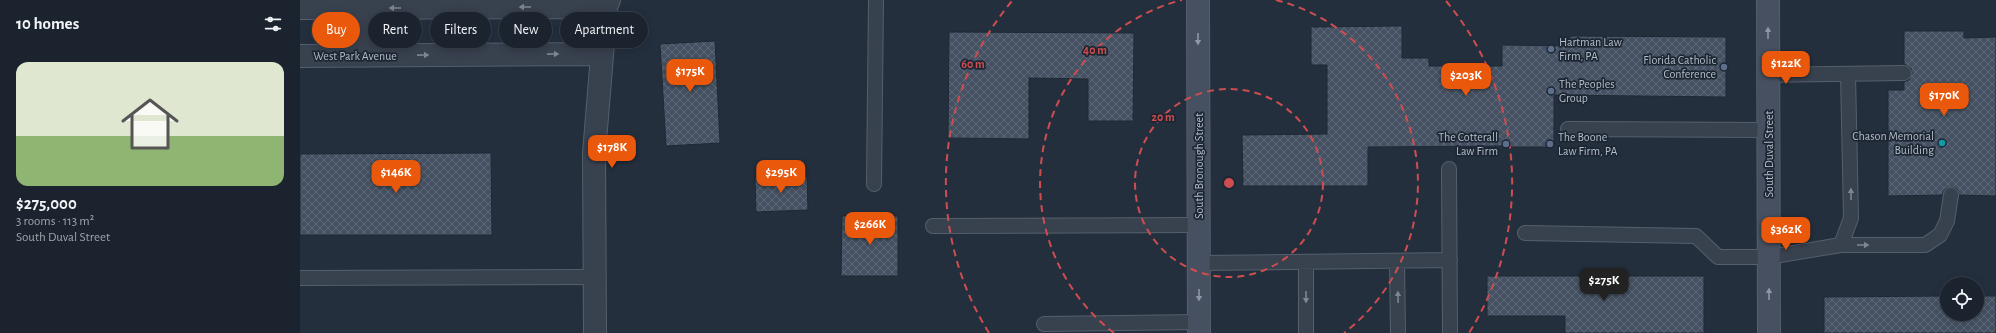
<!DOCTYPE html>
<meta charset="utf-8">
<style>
body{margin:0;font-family:"Alegreya Sans",sans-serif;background:#282f3a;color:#f1f3f6;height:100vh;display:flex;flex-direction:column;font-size:15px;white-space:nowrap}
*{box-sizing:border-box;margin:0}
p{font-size:13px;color:#a0a4aa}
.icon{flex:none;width:22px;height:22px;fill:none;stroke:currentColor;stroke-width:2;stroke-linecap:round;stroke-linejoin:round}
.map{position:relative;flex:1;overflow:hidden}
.details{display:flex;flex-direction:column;background:#1b232e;width:300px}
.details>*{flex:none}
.banner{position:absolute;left:12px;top:12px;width:380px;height:36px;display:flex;gap:8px}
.fabs{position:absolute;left:1640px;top:277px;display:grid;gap:8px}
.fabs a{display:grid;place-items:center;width:44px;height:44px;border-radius:50%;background:#1b232e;box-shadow:0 2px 10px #0003,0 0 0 1px #39404a;font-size:20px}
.price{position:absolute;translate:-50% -34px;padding:0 9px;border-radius:8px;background:#ea580c;color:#fff;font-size:13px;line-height:26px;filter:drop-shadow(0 1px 2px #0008)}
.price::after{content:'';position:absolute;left:50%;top:24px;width:12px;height:9px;margin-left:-6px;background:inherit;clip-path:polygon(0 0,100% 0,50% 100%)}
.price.selected{background:#222;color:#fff}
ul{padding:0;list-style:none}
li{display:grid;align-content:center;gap:8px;height:212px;padding:0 16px}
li+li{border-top:1px solid #39404a}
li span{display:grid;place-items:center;height:124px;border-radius:12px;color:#555}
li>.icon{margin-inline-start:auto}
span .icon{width:72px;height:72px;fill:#fffc;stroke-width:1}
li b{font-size:17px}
h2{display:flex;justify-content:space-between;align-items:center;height:48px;padding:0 16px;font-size:17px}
.tag{padding:0 14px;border-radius:18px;background:#1b232e;box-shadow:0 2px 10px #0003,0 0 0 1px #39404a;font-size:14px;line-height:36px}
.tag.selected{background:#ea580c;color:#fff}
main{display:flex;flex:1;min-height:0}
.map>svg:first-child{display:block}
.building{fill:url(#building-cross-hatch);stroke:#1f2835}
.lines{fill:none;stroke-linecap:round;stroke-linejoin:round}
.service-casing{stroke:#565f6c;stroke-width:16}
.tertiary-casing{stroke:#565f6c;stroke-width:24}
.secondary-casing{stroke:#565f6c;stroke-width:24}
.service{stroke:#38414e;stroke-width:14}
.tertiary{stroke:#38414e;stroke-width:22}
.secondary{stroke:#465061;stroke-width:22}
.oneway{fill:#7c8592}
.oneway2{fill:#8e96a5}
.ring{fill:none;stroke:#ce4d50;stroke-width:2;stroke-dasharray:7 5}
.service-dot{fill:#5c6f8a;stroke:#1d2633;stroke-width:1.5}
.culture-dot{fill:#0f9aa8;stroke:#1d2633;stroke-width:1.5}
.labels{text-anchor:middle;stroke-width:3.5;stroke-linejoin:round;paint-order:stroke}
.poi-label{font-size:12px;fill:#b4bcc9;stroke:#1d2633;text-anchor:start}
.street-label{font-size:12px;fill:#b4bcc9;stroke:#1d2633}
.centre{fill:#ce4d50;stroke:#1d2633;stroke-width:2}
.ring-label{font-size:12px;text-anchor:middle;font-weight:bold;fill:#ce4d50;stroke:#1d2633;stroke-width:3.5;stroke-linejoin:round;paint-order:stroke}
</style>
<main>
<section class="details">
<h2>10 homes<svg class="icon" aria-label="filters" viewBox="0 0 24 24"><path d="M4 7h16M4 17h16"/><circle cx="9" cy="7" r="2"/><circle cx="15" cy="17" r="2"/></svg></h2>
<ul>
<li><span style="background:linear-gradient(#dfe7d0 60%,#8fb573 0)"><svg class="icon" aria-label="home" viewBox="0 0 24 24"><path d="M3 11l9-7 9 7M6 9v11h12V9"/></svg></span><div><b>$275,000</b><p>3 rooms · 113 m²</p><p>South Duval Street</p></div></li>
</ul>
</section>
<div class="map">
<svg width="1696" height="333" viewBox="0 0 1696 333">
<defs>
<pattern id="building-cross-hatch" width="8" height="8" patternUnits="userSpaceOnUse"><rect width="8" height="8" fill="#455162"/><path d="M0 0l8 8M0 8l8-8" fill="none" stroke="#5d6877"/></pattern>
</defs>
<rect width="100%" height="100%" fill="#242f3e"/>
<path class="building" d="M1102 26V58H1129V66H1202V45L1270 46V36L1426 37V97L1254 95V147H1202V146L1068 147V186H943L942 135 1027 134V65H1011V27Z
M1604 31H1664V38L1696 37V196L1659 195 1657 189 1652 187 1645 189 1642 195 1588 196V90H1604V82L1609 80 1612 73 1611 68 1604 64Z
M649 32 834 33 833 121H788V79L729 78V139L648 138Z
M415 41 420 143 366 146 360 44Z
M191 153 192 235H0V154Z
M507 177 508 210 456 212 455 178Z
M542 216H598V276H541Z
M1187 276H1404V333H1265V316H1187Z
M1647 296V314H1677V296H1696V333H1524V297Z"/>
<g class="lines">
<g class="service-casing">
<path id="service" d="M1469 75 1604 73
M1268 129 1469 130
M1149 169 1150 333
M574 184 576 0
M633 226 899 225
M1225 233 1396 236 1418 257H1469L1541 245H1625L1640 235 1647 221 1651 195
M1541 245 1551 218 1548 74
M1097 261 1098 333
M899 263 1150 260
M0 278 295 277
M744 324 899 322
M1006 333V262"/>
</g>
<g class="tertiary-casing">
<path id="tertiary" d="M0 8 306 7
M63 8V56
M0 56 302 54
M295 333 294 153 306 7 309 0"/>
</g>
<g class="secondary-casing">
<path id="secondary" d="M898 0 899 333
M1468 0 1469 333"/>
</g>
<use href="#service" class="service"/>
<use href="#tertiary" class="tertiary"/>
<use href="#secondary" class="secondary"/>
</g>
<defs><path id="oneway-solid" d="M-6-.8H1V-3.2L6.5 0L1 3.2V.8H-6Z"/></defs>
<g class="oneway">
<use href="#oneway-solid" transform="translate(225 7) rotate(180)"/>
<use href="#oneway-solid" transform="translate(95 8) rotate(180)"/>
<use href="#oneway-solid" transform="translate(253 54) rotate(-1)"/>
<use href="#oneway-solid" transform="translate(123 55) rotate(-1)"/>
<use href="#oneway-solid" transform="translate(1551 194) rotate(-91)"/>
<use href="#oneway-solid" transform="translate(1563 245)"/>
<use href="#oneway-solid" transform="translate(1006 297) rotate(90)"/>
<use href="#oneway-solid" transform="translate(1098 297) rotate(-91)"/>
</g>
<g class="oneway2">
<use href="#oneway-solid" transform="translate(1468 33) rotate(-90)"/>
<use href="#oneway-solid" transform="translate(898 39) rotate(90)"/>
<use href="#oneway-solid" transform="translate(1469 294) rotate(-90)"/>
<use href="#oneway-solid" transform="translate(899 295) rotate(90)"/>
</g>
<g class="ring">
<circle cx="929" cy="183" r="94"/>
<path d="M814 333A189 189 0 0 1 882 0M976 0A189 189 0 0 1 1044 333"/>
<path d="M689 333A283 283 0 0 1 712 1M1146 1A283 283 0 0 1 1169 333"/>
</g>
<g class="service-dot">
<circle cx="1251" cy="49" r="4"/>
<circle cx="1424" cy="67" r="4"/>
<circle cx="1251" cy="91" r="4"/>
<circle cx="1206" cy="144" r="4"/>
<circle cx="1250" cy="144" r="4"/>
</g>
<circle class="culture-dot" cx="1642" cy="143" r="4"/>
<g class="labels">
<g class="poi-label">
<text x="1259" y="46">Hartman Law<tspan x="1259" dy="14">Firm, PA</tspan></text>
<text x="1416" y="64" text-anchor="end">Florida Catholic<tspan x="1416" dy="14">Conference</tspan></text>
<text x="1259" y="88">The Peoples<tspan x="1259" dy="14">Group</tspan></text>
<text x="1634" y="140" text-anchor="end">Chason Memorial<tspan x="1634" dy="14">Building</tspan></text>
<text x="1198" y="141" text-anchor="end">The Cotterall<tspan x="1198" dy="14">Law Firm</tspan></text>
<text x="1258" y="141">The Boone<tspan x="1258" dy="14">Law Firm, PA</tspan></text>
</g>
<g class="street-label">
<text x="55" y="60">West Park Avenue</text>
<text transform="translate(1469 154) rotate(-90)" y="4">South Duval Street</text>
<text transform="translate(899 166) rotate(-90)" y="4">South Bronough Street</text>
</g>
</g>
<circle cx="929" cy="183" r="6" class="centre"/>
<g class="ring-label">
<text x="795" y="54">40 m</text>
<text x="673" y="68">60 m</text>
<text x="863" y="121">20 m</text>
</g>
</svg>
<div class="fabs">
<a><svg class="icon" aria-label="locate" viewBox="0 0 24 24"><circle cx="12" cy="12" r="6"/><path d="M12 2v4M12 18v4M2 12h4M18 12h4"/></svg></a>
</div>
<b class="price" style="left:1486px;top:85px">$122K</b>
<b class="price" style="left:390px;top:93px">$175K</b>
<b class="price" style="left:1166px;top:97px">$203K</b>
<b class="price" style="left:1644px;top:117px">$170K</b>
<b class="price" style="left:312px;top:169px">$178K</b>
<b class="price" style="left:96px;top:194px">$146K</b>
<b class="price" style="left:481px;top:194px">$295K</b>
<b class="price" style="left:570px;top:246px">$266K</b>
<b class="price" style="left:1486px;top:251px">$362K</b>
<b class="price selected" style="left:1304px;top:302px">$275K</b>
<div class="banner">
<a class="tag selected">Buy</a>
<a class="tag">Rent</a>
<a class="tag">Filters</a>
<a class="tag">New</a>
<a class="tag">Apartment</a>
</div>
</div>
</main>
